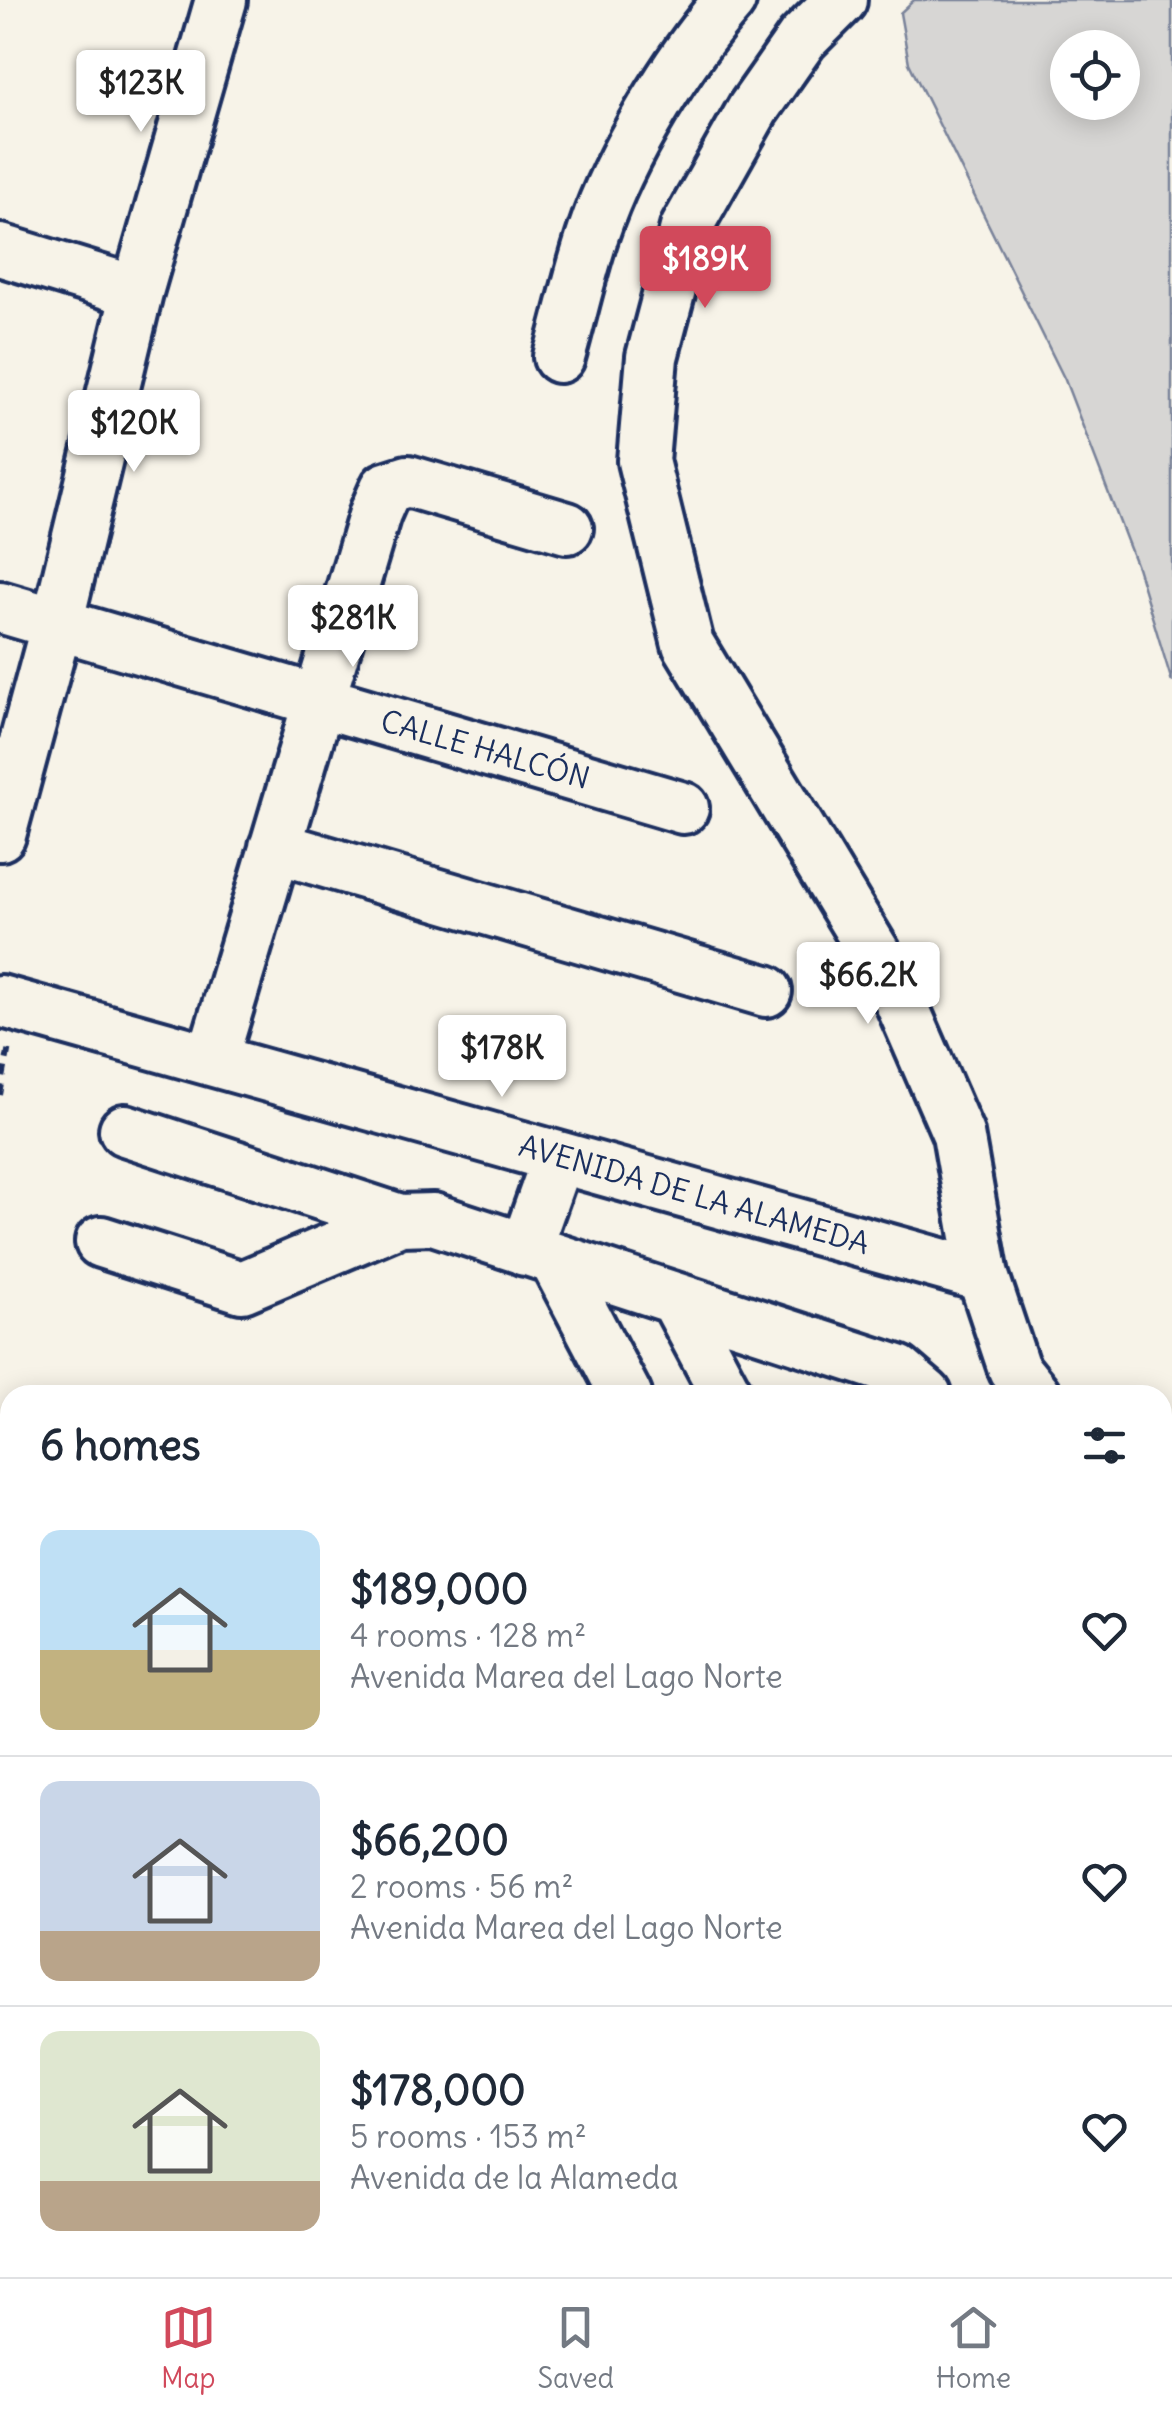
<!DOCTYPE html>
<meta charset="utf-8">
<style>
body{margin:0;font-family:Delius,sans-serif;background:#f2f2f3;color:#1f2937;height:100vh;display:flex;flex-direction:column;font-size:38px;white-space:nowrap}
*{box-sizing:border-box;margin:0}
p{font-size:32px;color:#747a83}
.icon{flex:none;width:55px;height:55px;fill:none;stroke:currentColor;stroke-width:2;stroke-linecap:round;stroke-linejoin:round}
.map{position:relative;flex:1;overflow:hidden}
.sheet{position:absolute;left:0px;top:1385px;width:1172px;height:892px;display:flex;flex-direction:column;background:#fff;border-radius:30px 30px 0 0;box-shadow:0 5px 25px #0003}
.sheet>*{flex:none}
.fabs{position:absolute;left:1050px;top:30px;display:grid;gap:20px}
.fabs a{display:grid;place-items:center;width:90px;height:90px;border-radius:50%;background:#fff;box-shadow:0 5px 25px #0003;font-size:50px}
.price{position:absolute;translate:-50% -85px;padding:0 22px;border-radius:10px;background:#fff;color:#222;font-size:32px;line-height:65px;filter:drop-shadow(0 2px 5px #0008)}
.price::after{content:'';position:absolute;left:50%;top:60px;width:30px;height:22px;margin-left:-15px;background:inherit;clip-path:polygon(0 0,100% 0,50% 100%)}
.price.active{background:#d1495b;color:#fff}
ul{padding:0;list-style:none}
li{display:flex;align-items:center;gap:30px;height:250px;padding:0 40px}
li+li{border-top:2px solid #e0e1e3}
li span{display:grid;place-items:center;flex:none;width:280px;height:200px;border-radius:20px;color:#555}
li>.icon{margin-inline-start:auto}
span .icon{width:120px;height:120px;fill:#fffc;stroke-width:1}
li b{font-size:42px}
h2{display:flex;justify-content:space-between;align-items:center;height:120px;padding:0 40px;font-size:42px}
.tabs{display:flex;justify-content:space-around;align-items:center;height:140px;border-top:2px solid #e0e1e3;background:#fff;font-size:28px;color:#747a83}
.tabs a{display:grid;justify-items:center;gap:5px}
.tabs .active{color:#d1495b}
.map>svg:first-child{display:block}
.green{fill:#d7d6d4;stroke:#798299;stroke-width:2.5;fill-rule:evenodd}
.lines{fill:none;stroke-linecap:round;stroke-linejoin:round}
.minor-casing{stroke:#1b2f5e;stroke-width:58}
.path{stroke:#1b2f5e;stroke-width:6;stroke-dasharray:10 8;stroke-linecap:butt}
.minor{stroke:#f7f3e8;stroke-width:50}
.labels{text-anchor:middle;stroke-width:8;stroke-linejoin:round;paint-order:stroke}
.street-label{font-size:30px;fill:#1b2f5e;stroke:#f7f3e8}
</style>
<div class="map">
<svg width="1172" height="2277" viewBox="0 0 1172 2277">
<rect width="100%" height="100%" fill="#f7f3e8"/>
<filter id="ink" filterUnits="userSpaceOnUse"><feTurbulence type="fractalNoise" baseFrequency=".01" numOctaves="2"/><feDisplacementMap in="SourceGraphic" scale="20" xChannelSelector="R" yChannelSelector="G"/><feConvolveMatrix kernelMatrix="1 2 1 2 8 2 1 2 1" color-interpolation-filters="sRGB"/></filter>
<g filter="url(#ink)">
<path class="green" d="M914 0H1172V682L1137 567 1065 380 909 63 900 13ZM1068 48H1122V102H1068Z"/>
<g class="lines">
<g class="minor-casing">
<path id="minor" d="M841 0 802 39 753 109 686 228 652 357 643 461 688 644 892 982 958 1134 983 1276 1014 1369 1035 1395
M0 250 137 292 57 624 0 835
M137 292 221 0
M559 357C571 315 580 272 594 231 619 156 679 58 730 0
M0 607 683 808
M275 847 766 991
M0 1001 983 1276
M212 1060 375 513 386 488 408 481 567 528
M125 1130 400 1220
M101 1242 242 1287 400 1220 433 1219 898 1371 926 1395
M525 1250 558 1157
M555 1260 626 1395
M676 1299 727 1395
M1162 1534 1172 1543
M1162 1662 1172 1676
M1162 1766 1172 1767
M1172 1931V1940
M1162 2022 1172 2004
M1162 2209 1172 2193
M895 2273 906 2277
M1009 2277 1015 2268
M1122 2277 1127 2268"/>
</g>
<path class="path" d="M0 1095 9 1046
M0 1837 10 1853
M151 2277 152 2268"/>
<use href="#minor" class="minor"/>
</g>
</g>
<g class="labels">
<g class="street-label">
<text transform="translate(485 750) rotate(16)" y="10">CALLE HALCÓN</text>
<text transform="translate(694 1195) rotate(16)" y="10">AVENIDA DE LA ALAMEDA</text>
</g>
</g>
</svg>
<div class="fabs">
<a><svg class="icon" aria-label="locate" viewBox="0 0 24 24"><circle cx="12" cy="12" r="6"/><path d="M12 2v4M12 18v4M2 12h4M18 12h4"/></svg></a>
</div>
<b class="price" style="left:141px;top:135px">$123K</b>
<b class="price active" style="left:705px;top:311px">$189K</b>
<b class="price" style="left:134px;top:475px">$120K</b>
<b class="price" style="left:353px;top:670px">$281K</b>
<b class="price" style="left:868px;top:1027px">$66.2K</b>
<b class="price" style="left:502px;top:1100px">$178K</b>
<section class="sheet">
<h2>6 homes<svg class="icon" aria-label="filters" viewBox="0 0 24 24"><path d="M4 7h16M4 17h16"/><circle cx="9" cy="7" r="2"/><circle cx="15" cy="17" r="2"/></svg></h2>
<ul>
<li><span style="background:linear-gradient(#bfe0f5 60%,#c2b280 0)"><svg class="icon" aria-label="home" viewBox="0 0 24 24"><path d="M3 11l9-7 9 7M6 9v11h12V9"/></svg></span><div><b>$189,000</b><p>4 rooms · 128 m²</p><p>Avenida Marea del Lago Norte</p></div><svg class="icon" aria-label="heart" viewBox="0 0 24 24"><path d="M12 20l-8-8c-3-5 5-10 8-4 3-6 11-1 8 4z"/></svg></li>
<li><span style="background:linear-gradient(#c9d6e8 75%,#b9a48a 0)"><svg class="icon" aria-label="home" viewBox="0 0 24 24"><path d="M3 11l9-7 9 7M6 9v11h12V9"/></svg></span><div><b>$66,200</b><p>2 rooms · 56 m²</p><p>Avenida Marea del Lago Norte</p></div><svg class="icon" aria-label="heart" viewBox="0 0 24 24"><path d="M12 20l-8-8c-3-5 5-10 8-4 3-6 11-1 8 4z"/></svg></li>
<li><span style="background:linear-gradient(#dfe7d0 75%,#b9a48a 0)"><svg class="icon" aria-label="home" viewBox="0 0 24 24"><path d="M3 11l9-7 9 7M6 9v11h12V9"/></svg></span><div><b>$178,000</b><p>5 rooms · 153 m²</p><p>Avenida de la Alameda</p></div><svg class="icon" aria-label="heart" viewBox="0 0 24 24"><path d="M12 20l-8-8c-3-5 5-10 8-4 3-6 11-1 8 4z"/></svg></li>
</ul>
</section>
</div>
<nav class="tabs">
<a class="active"><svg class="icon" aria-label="map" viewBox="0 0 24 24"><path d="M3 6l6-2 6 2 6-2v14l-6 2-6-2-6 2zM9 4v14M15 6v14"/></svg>Map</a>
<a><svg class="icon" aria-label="saved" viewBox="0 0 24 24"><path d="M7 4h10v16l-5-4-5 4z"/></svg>Saved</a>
<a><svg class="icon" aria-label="home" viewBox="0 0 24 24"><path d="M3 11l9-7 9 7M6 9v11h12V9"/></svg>Home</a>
</nav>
